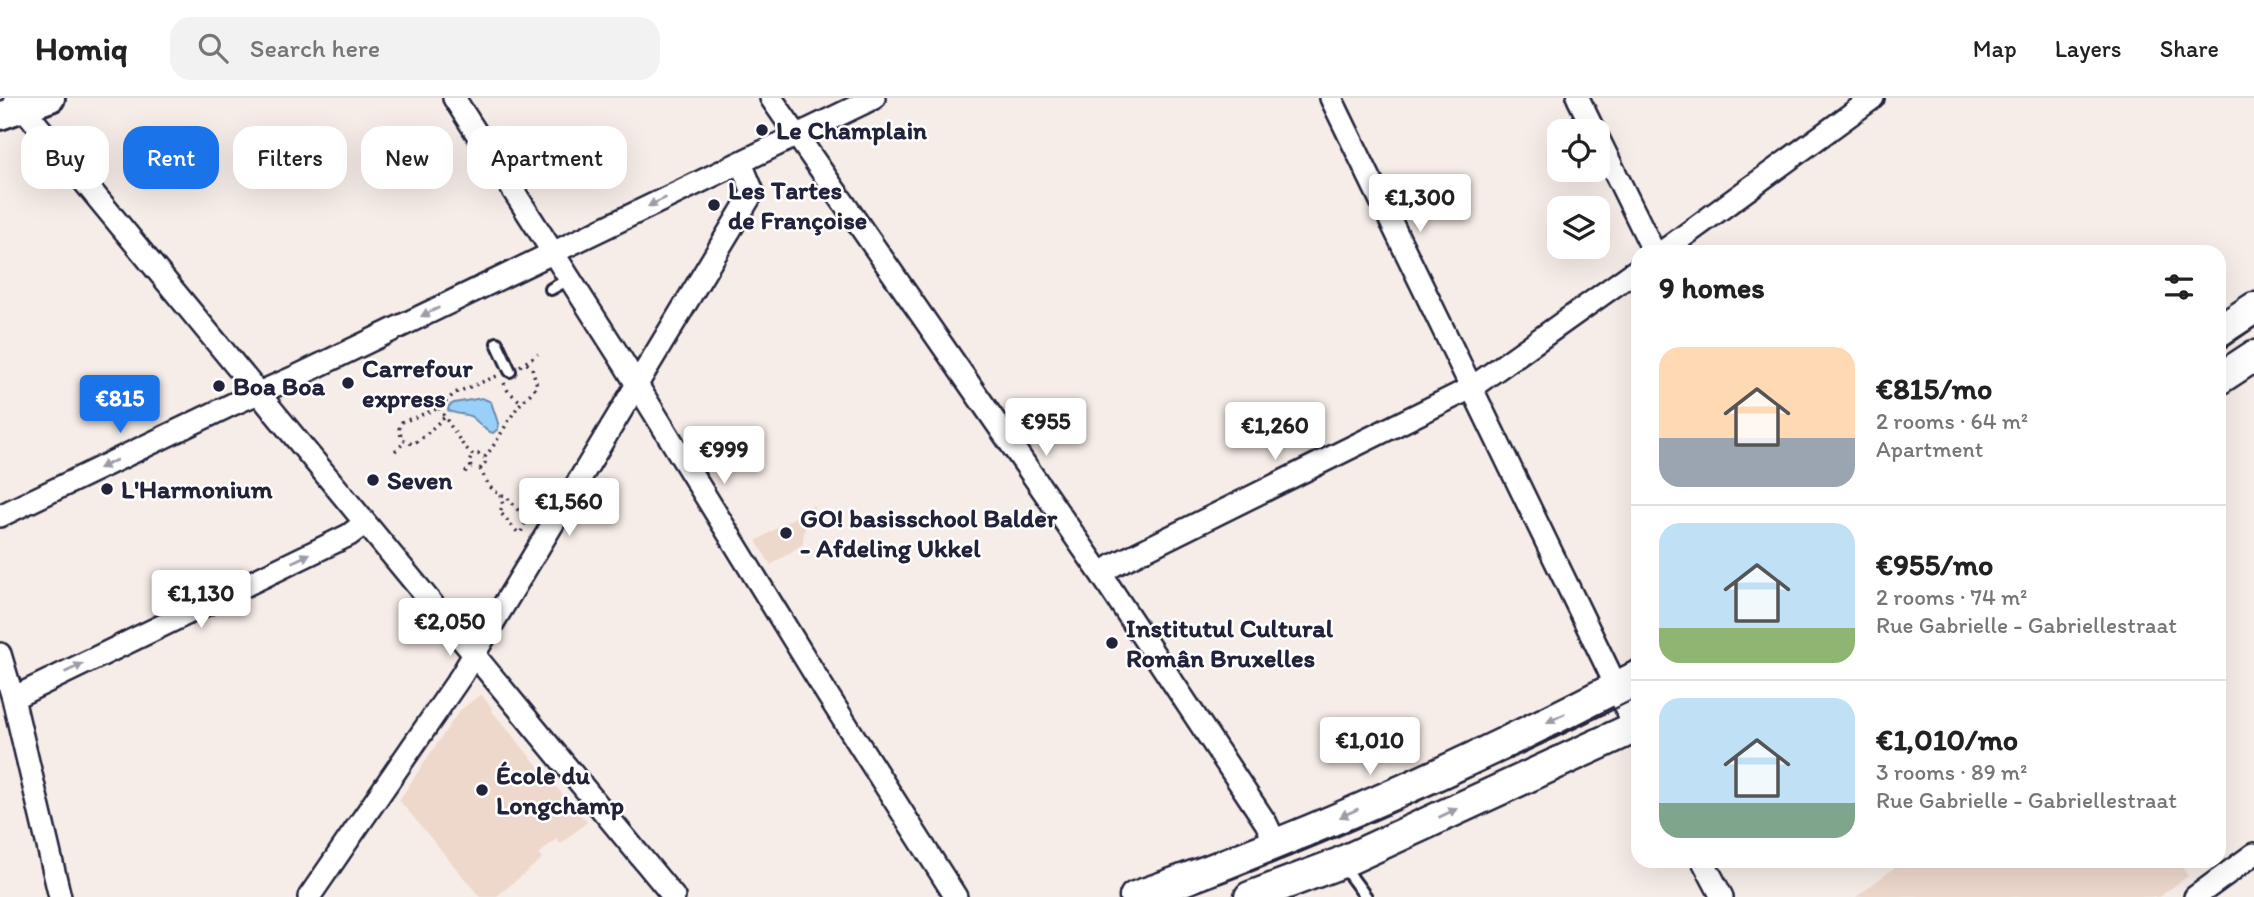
<!DOCTYPE html>
<meta charset="utf-8">
<style>
body{margin:0;font-family:Itim,sans-serif;background:#f2f2f2;color:#222;height:100vh;display:flex;flex-direction:column;font-size:26px;white-space:nowrap}
*{box-sizing:border-box;margin:0}
p{font-size:23px;color:#767676}
.icon{flex:none;width:38px;height:38px;fill:none;stroke:currentColor;stroke-width:2;stroke-linecap:round;stroke-linejoin:round}
.map{position:relative;flex:1;overflow:hidden}
.sheet{position:absolute;left:1631px;top:147px;width:595px;height:623px;display:flex;flex-direction:column;background:#fff;border-radius:21px;box-shadow:0 7px 28px #0002}
.sheet>*{flex:none}
.banner{position:absolute;left:21px;top:28px;width:665px;height:63px;display:flex;gap:14px}
.tools{position:absolute;left:1547px;top:21px;display:grid;gap:14px}
.tools a{display:grid;place-items:center;width:63px;height:63px;border-radius:14px;background:#fff;box-shadow:0 7px 28px #0002;font-size:35px}
.price{position:absolute;translate:-50% -60px;padding:0 16px;border-radius:7px;background:#fff;color:#222;font-size:23px;line-height:46px;filter:drop-shadow(0 2px 4px #0008)}
.price::after{content:'';position:absolute;left:50%;top:42px;width:21px;height:16px;margin-left:-10px;background:inherit;clip-path:polygon(0 0,100% 0,50% 100%)}
.price.on{background:#1a73e8;color:#fff}
ul{padding:0;list-style:none}
li{display:flex;align-items:center;gap:21px;height:175px;padding:0 28px}
li+li{border-top:2px solid #e0e0e0}
li span{display:grid;place-items:center;flex:none;width:196px;height:140px;border-radius:21px;color:#555}
li>.icon{margin-inline-start:auto}
span .icon{width:84px;height:84px;fill:#fffc;stroke-width:1}
li b{font-size:30px}
h2{display:flex;justify-content:space-between;align-items:center;height:84px;padding:0 28px;font-size:30px}
.chip{padding:0 24px;border-radius:21px;background:#fff;box-shadow:0 7px 28px #0002;font-size:24px;line-height:63px}
.chip.on{background:#1a73e8;color:#fff}
header{display:flex;align-items:center;gap:42px;box-sizing:border-box;height:98px;padding:0 35px;background:#fff;border-bottom:2px solid #e0e0e0}
header strong{font-size:33px}
nav{display:flex;gap:38px;margin-inline-start:auto;font-size:24px}
.search{width:490px;height:63px;background:#f2f2f2;display:flex;align-items:center;gap:18px;box-sizing:border-box;padding:0 24px;border-radius:21px;color:#767676;font-size:26px}
.map>svg:first-child{display:block}
.built{fill:#eed8cc}
.water{fill:#98d0f8;stroke:#698aac;stroke-width:2}
.lines{fill:none;stroke-linecap:round;stroke-linejoin:round}
.service-casing{stroke:#22223b;stroke-width:16}
.minor-casing{stroke:#22223b;stroke-width:26}
.tertiary-casing{stroke:#22223b;stroke-width:32}
.secondary-casing{stroke:#22223b;stroke-width:35}
.path{stroke:#22223b;stroke-width:3.5;stroke-dasharray:2 5;stroke-linecap:butt}
.service{stroke:#fff;stroke-width:10}
.minor{stroke:#fff;stroke-width:21}
.tertiary{stroke:#fff;stroke-width:26}
.secondary{stroke:#fff;stroke-width:30}
.tram{stroke:#22223b;stroke-width:2}
.oneway{fill:#9c9ca7}
.poi-dot{fill:#22223b;stroke:#fff;stroke-width:2.5}
.labels{text-anchor:middle;stroke-width:5;stroke-linejoin:round;paint-order:stroke}
.poi-label{font-size:26px;font-weight:bold;fill:#22223b;stroke:#fff;text-anchor:start}
</style>
<header>
<strong>Homiq</strong>
<div class="search"><svg class="icon" aria-label="search" viewBox="0 0 24 24"><circle cx="10" cy="10" r="6"/><path d="M15 15l6 6"/></svg>Search here</div>
<nav><a>Map</a><a>Layers</a><a>Share</a></nav>
</header>
<div class="map">
<svg width="2254" height="799" viewBox="0 0 2254 799">
<rect width="100%" height="100%" fill="#f7ede8"/>
<filter id="ink" filterUnits="userSpaceOnUse"><feTurbulence type="fractalNoise" baseFrequency=".0143" numOctaves="2"/><feDisplacementMap in="SourceGraphic" scale="14" xChannelSelector="R" yChannelSelector="G"/><feConvolveMatrix kernelMatrix="1 2 1 2 8 2 1 2 1" color-interpolation-filters="sRGB"/></filter>
<g filter="url(#ink)">
<path class="built" d="M814 407 813 417 804 433 803 446 771 467 756 443Z
M481 596 492 610 491 612 549 681 587 724 561 746 556 741 539 756 542 761 496 799H480L399 702 459 613Z
M1903 763H2177L2188 778 2159 799H1856Z"/>
<path class="water" d="M482 300 491 304 498 325V331L493 335C483 333 479 323 470 318 462 315 455 317 448 312L449 308 454 305Z"/>
<g class="lines">
<g class="service-casing">
<path id="service" d="M551 191 569 181
M497 245 510 273
M1343 768 1366 799"/>
</g>
<g class="minor-casing">
<path id="minor" d="M15 0 674 799
M454 0 623 264 827 596 956 799
M771 0 1101 476 1266 725 1276 746
M1331 0 1608 571 1638 636
M1578 0 1594 33
M1598 40 1654 154
M1662 154 1873 0
M0 418 233 306 295 279 874 0
M1101 476 1114 467 1471 290 1638 171
M0 556 13 600 60 799
M13 600 349 437 365 425
M1703 763 1722 799
M309 799 461 578 753 94 741 65
M2195 799 2254 756"/>
</g>
<g class="tertiary-casing">
<path id="tertiary" d="M0 18 51 0"/>
</g>
<g class="secondary-casing">
<path id="secondary" d="M2219 233 2254 210
M2219 281 2254 258
M1135 799C1308 740 1476 662 1638 578
M1250 799 1340 765 1638 628"/>
</g>
<path class="path" d="M520 268 538 256
M504 285 508 293 521 304
M439 310 463 347 473 357 478 356 484 360
M444 320C433 328 424 341 412 346L402 341 399 331 402 324 439 310 455 295 497 278
M395 353 405 344
M471 369 469 364 472 358
M480 371 485 365 484 360C497 345 504 329 515 313 521 303 531 297 537 287L532 270 526 265
M480 371C486 383 491 395 506 398L517 411 527 417 528 420 520 436
M465 374 471 369
M500 397 503 407 500 414 520 437"/>
<use href="#service" class="service"/>
<use href="#minor" class="minor"/>
<use href="#tertiary" class="tertiary"/>
<use href="#secondary" class="secondary"/>
<path class="tram" d="M2219 254 2254 230
M1184 799C1338 739 1491 674 1638 599"/>
</g>
<defs><path id="oneway-solid" d="M-6-.8H1V-3.2L6.5 0L1 3.2V.8H-6Z" transform="scale(1.75)"/></defs>
<g class="oneway">
<use href="#oneway-solid" transform="translate(657 104) rotate(154)"/>
<use href="#oneway-solid" transform="translate(430 214) rotate(154)"/>
<use href="#oneway-solid" transform="translate(108 366) rotate(154)"/>
<use href="#oneway-solid" transform="translate(301 460) rotate(-26)"/>
<use href="#oneway-solid" transform="translate(74 570) rotate(-26)"/>
<use href="#oneway-solid" transform="translate(1556 620) rotate(154)"/>
<use href="#oneway-solid" transform="translate(1349 715) rotate(156)"/>
<use href="#oneway-solid" transform="translate(1448 715) rotate(-25)"/>
</g>
</g>
<g class="poi-dot">
<circle cx="762" cy="32" r="7"/>
<circle cx="714" cy="107" r="7"/>
<circle cx="348" cy="285" r="7"/>
<circle cx="219" cy="288" r="7"/>
<circle cx="373" cy="382" r="7"/>
<circle cx="107" cy="391" r="7"/>
<circle cx="786" cy="435" r="7"/>
<circle cx="1112" cy="545" r="7"/>
<circle cx="482" cy="692" r="7"/>
</g>
<g class="labels">
<g class="poi-label">
<text x="776" y="41">Le Champlain</text>
<text x="728" y="101">Les Tartes<tspan x="728" dy="30">de Françoise</tspan></text>
<text x="362" y="279">Carrefour<tspan x="362" dy="30">express</tspan></text>
<text x="233" y="297">Boa Boa</text>
<text x="387" y="391">Seven</text>
<text x="121" y="400">L'Harmonium</text>
<text x="800" y="429">GO! basisschool Balder<tspan x="800" dy="30">- Afdeling Ukkel</tspan></text>
<text x="1126" y="539">Institutul Cultural<tspan x="1126" dy="30">Român Bruxelles</tspan></text>
<text x="496" y="686">École du<tspan x="496" dy="30">Longchamp</tspan></text>
</g>
</g>
</svg>
<div class="tools">
<a><svg class="icon" aria-label="locate" viewBox="0 0 24 24"><circle cx="12" cy="12" r="6"/><path d="M12 2v4M12 18v4M2 12h4M18 12h4"/></svg></a>
<a><svg class="icon" aria-label="layers" viewBox="0 0 24 24"><path d="M12 4l9 5-9 5-9-5zM3 14l9 5 9-5"/></svg></a>
</div>
<b class="price" style="left:1420px;top:136px">€1,300</b>
<b class="price on" style="left:120px;top:337px">€815</b>
<b class="price" style="left:1046px;top:360px">€955</b>
<b class="price" style="left:1275px;top:364px">€1,260</b>
<b class="price" style="left:724px;top:388px">€999</b>
<b class="price" style="left:569px;top:440px">€1,560</b>
<b class="price" style="left:201px;top:532px">€1,130</b>
<b class="price" style="left:450px;top:560px">€2,050</b>
<b class="price" style="left:1370px;top:679px">€1,010</b>
<div class="banner">
<a class="chip">Buy</a>
<a class="chip on">Rent</a>
<a class="chip">Filters</a>
<a class="chip">New</a>
<a class="chip">Apartment</a>
</div>
<section class="sheet">
<h2>9 homes<svg class="icon" aria-label="filters" viewBox="0 0 24 24"><path d="M4 7h16M4 17h16"/><circle cx="9" cy="7" r="2"/><circle cx="15" cy="17" r="2"/></svg></h2>
<ul>
<li><span style="background:linear-gradient(#ffd9b3 65%,#9aa5b1 0)"><svg class="icon" aria-label="home" viewBox="0 0 24 24"><path d="M3 11l9-7 9 7M6 9v11h12V9"/></svg></span><div><b>€815/mo</b><p>2 rooms · 64 m²</p><p>Apartment</p></div></li>
<li><span style="background:linear-gradient(#bfe0f5 75%,#8fb573 0)"><svg class="icon" aria-label="home" viewBox="0 0 24 24"><path d="M3 11l9-7 9 7M6 9v11h12V9"/></svg></span><div><b>€955/mo</b><p>2 rooms · 74 m²</p><p>Rue Gabrielle - Gabriellestraat</p></div></li>
<li><span style="background:linear-gradient(#bfe0f5 75%,#7fa58c 0)"><svg class="icon" aria-label="home" viewBox="0 0 24 24"><path d="M3 11l9-7 9 7M6 9v11h12V9"/></svg></span><div><b>€1,010/mo</b><p>3 rooms · 89 m²</p><p>Rue Gabrielle - Gabriellestraat</p></div></li>
</ul>
</section>
</div>
